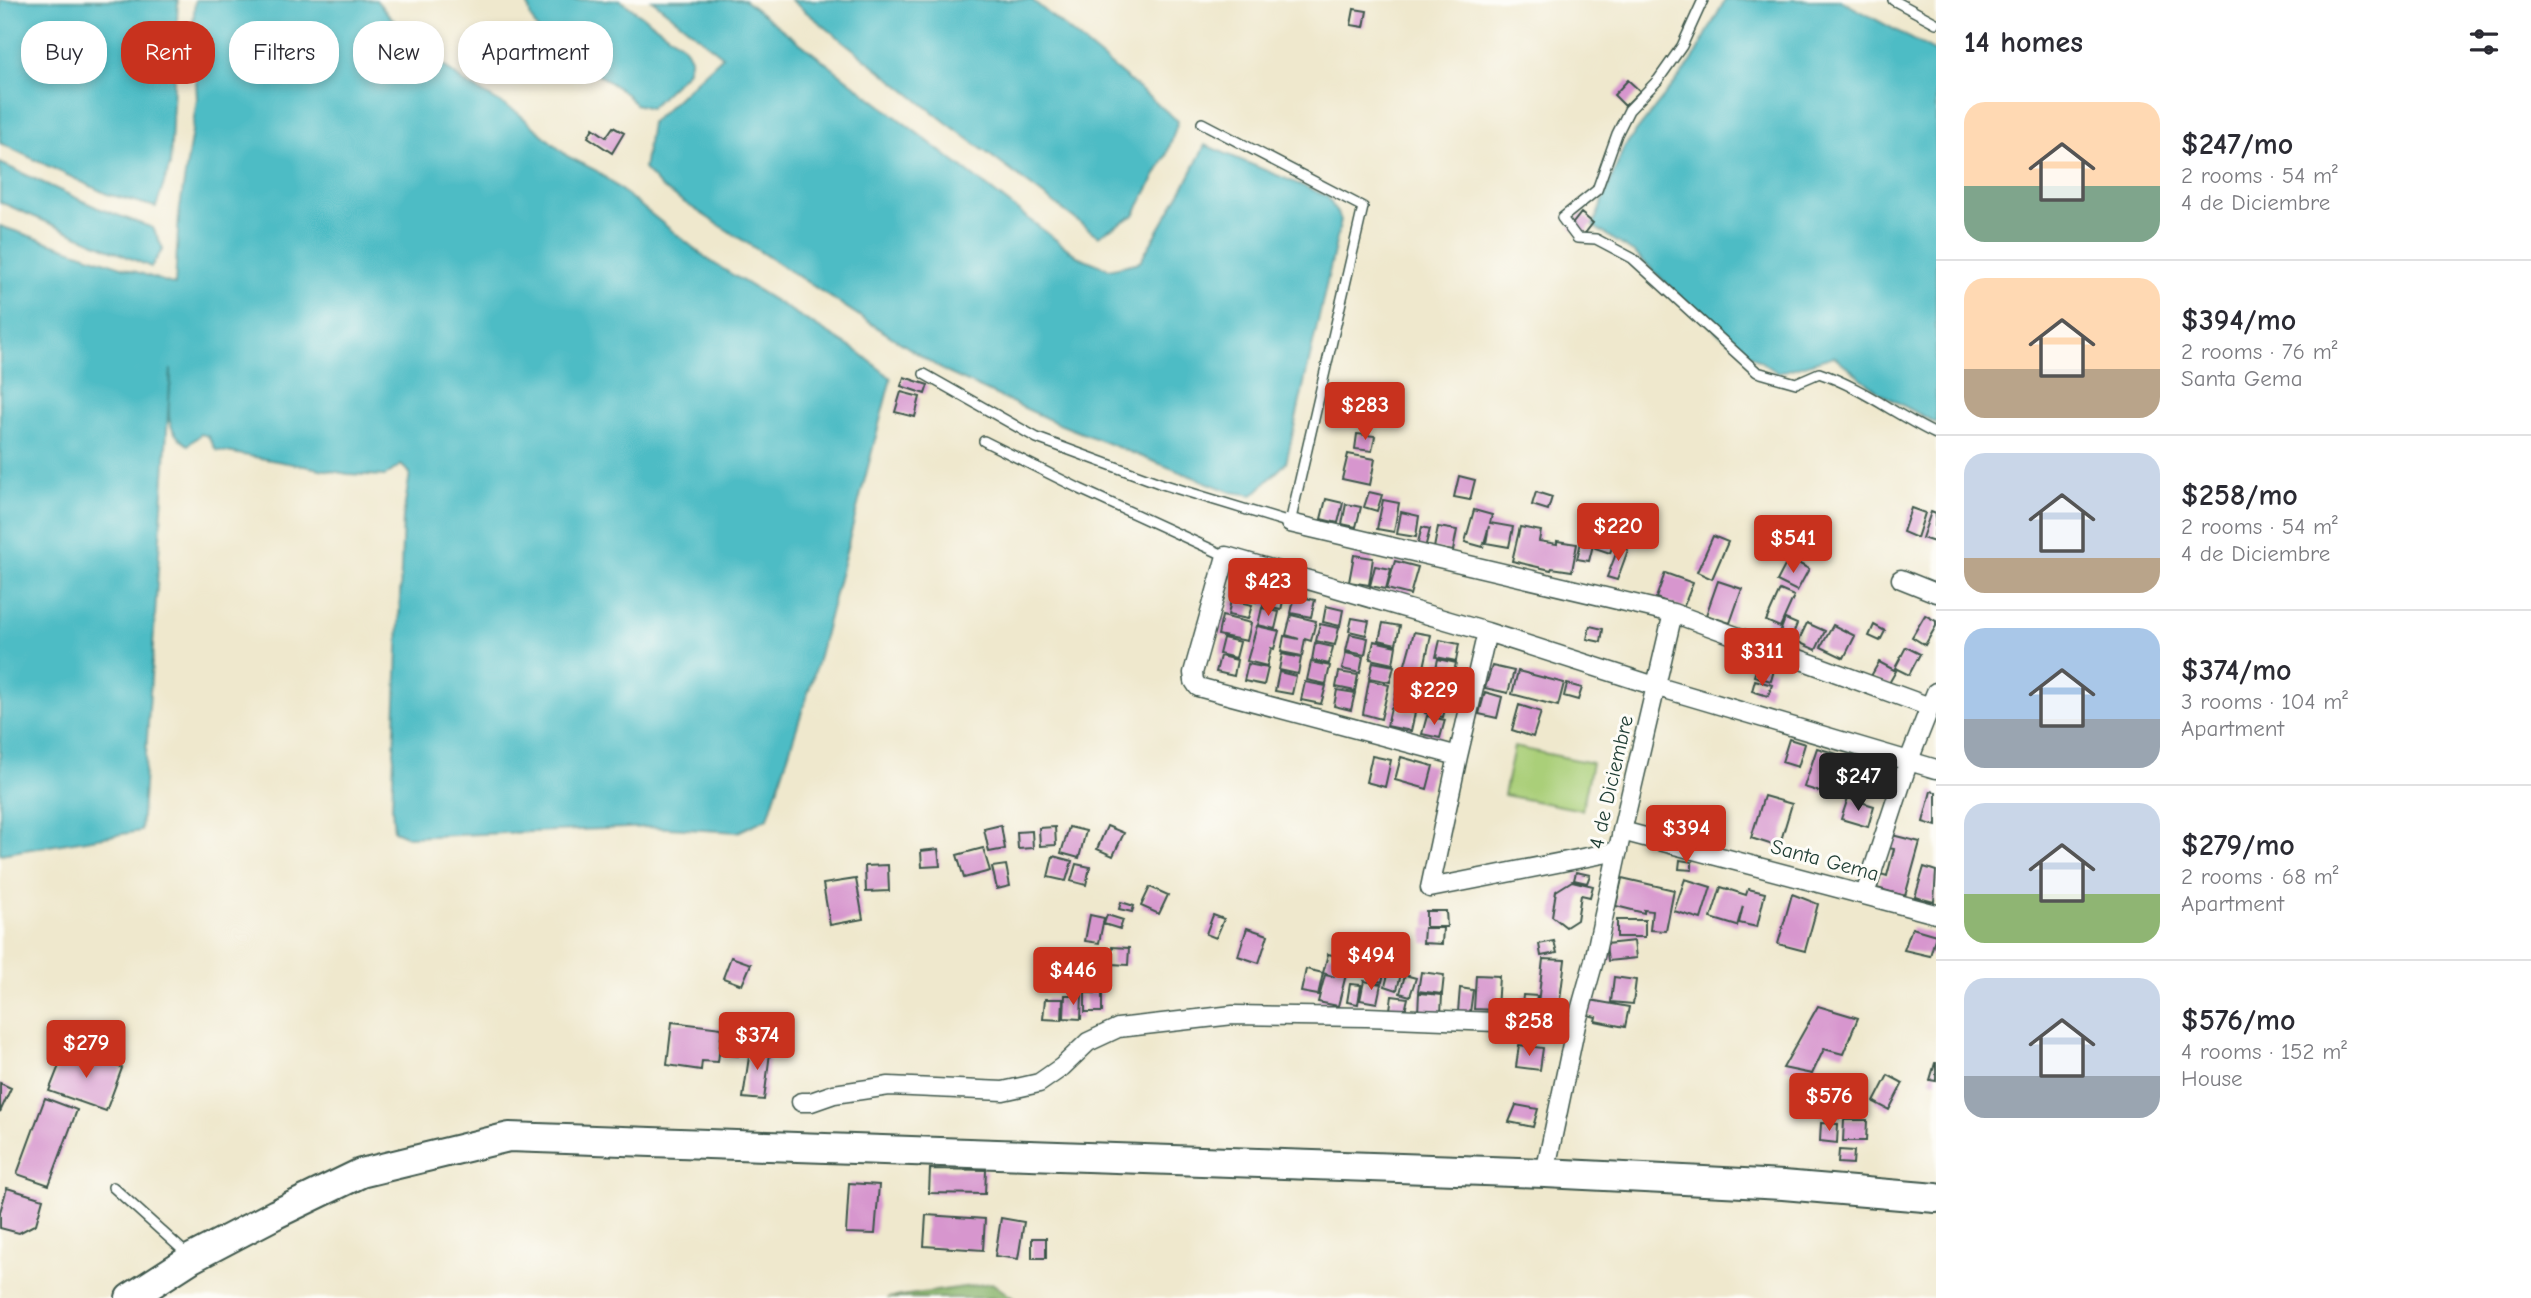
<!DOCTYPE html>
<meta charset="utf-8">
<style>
body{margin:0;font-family:"Comic Neue",sans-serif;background:#f7f7f7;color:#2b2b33;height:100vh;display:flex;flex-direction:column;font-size:26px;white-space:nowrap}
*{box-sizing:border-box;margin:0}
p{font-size:23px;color:#7c7c81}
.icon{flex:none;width:38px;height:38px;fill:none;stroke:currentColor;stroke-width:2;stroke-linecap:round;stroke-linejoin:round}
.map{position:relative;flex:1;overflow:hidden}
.details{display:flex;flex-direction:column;background:#fff;width:595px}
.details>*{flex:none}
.hud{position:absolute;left:21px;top:21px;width:665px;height:63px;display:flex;gap:14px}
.price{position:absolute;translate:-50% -60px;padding:0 16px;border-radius:7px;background:#c8321e;color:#fff;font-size:23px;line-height:46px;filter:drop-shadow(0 2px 4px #0008)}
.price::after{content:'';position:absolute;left:50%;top:42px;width:21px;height:16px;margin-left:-10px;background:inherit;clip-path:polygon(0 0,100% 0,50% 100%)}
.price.active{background:#222;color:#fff}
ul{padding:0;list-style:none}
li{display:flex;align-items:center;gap:21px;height:175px;padding:0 28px}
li+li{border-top:2px solid #e1e1e2}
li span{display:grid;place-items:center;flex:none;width:196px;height:140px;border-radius:21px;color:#555}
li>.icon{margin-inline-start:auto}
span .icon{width:84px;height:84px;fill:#fffc;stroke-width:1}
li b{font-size:30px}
h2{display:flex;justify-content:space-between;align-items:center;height:84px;padding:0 28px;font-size:30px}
.pill{padding:0 24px;border-radius:28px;background:#fff;box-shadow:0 4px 10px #0003;font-size:24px;line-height:63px}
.pill.active{background:#c8321e;color:#fff}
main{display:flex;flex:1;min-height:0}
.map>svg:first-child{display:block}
.green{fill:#aacf79;stroke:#648656;stroke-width:2}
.forest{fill:#87b269;stroke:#53784e;stroke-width:2}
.water{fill:#4ebcc5;stroke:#367c7c;stroke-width:2}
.building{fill:#d796ce}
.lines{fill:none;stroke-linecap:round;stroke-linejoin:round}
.lane-casing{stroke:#3e574b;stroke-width:12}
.street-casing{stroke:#3e574b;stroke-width:21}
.primary-casing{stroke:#3e574b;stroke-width:32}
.lane{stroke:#fff;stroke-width:9}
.street{stroke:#fff;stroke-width:18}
.primary{stroke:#fff;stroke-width:28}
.labels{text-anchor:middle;stroke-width:6;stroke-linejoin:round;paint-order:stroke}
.street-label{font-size:21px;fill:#1f3d34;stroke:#fdfcf7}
</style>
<main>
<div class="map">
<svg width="1936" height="1298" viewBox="0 0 1936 1298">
<rect width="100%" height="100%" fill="#fdfcf7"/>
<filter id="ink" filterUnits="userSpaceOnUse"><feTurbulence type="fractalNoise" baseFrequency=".0143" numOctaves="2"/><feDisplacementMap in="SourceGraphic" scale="14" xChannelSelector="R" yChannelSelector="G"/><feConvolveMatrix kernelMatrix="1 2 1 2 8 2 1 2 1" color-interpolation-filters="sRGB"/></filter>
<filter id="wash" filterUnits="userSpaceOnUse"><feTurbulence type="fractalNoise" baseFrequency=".00686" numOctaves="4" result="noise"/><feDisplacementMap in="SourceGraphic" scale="28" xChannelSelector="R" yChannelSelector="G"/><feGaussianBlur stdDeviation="1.57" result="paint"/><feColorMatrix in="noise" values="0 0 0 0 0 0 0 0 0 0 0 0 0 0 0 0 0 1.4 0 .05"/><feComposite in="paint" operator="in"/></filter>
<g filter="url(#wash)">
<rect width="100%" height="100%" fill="#efe8cd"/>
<path class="green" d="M1514 747 1592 763 1582 810 1504 795Z"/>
<path class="forest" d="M992 1283 1013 1298H887Z"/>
<path class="water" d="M0 0H178L170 165 156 207 107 194 0 143Z
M195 0H376L403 31 462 81 518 113 567 156 597 171 710 261 860 353 891 378 815 671 768 818 738 832 651 827 408 837 394 831 392 807 403 517 410 473 401 465 385 476 348 474 216 450 208 436 201 434 188 445C158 427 172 398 171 369L141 831 0 854V226L175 285 179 214 197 99 193 25Z
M527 0H620L685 47 691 58 687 72 650 108 635 104 624 92 590 69 573 54 540 34 531 18Z
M652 0H744L1077 256 1109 269 1140 262 1187 181 1205 145 1327 196 1341 220 1286 463 1253 495 1231 492 1059 424 946 372 662 188 644 169 651 123 723 56Z
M791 0H1032L1178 121 1166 156 1134 215 1098 236 947 123Z
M1725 0H1840L1936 52V423L1881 394 1834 356 1778 373 1718 333 1636 254 1593 226 1624 147 1692 61Z
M0 163 98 208 153 228 163 249 151 267 0 202Z"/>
<g id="blocks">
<path class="building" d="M1354 9 1367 11 1364 27 1351 25Z
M1628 80 1640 91 1625 106 1614 95Z
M613 127 624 133 612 153 588 137 593 128 606 137Z
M1581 213 1593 223 1582 237 1570 227Z
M904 377 928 385 925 394 901 386Z
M901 392 920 397 915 417 895 412Z
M1355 398 1367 400 1366 406 1354 403Z
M1343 411 1362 415 1360 423 1341 420Z
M1357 434 1375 436 1372 451 1355 449Z
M1348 454 1375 459 1370 485 1342 479Z
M1459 476 1475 480 1470 500 1454 497Z
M1369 492 1382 495 1377 511 1364 507Z
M1536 492 1552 497 1548 510 1532 505Z
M1326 499 1343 503 1338 523 1321 519Z
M1383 500 1399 503 1394 532 1377 529Z
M1346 504 1361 507 1356 527 1342 524Z
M1911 508 1925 513 1917 538 1903 532Z
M1474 510 1492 515 1490 523 1513 527 1509 547 1486 543 1489 526 1483 547 1465 542Z
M1401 512 1419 516 1416 537 1397 534Z
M1931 512 1936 514 1934 542 1922 538Z
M1422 527 1430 529 1425 548 1417 546Z
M1438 527 1457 530 1453 551 1434 548Z
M1520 527 1541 531 1539 541 1557 544V541L1577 544 1572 571 1552 568 1551 570 1512 561Z
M1602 531 1616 536 1610 553 1595 548Z
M1713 536 1728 542 1712 579 1697 572Z
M1581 542 1593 545 1589 561 1577 559Z
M1619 546 1628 550 1617 580 1607 577Z
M1354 555 1373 558 1369 585 1349 582Z
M1789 558 1809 569 1797 591 1777 581Z
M1395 561 1418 567 1410 595 1387 589Z
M1375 566 1391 569 1386 589 1370 586Z
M1665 573 1693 583 1683 608 1656 598Z
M1237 576 1260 581 1256 602 1233 597Z
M1718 581 1742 589 1730 623 1706 615Z
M1267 588 1285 592 1281 610 1263 606Z
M1780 590 1794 596 1780 627 1766 621Z
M1295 596 1315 600 1311 617 1291 613Z
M1231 600 1252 605 1248 619 1228 615Z
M1326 606 1343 610 1340 626 1323 622Z
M1262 608 1279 612 1275 629 1258 625Z
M1291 615 1316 621 1311 641 1305 639 1302 656 1281 652 1284 636 1299 639 1286 635Z
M1925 615 1936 621V626L1925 645 1912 637Z
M1222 616 1251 623 1247 641 1218 635Z
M1352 618 1369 621 1366 635 1349 631Z
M1785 619 1797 624 1788 647 1776 643Z
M1383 623 1400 626 1396 644 1379 640Z
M1807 623 1825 631 1816 650 1798 642Z
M1320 624 1339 628 1335 645 1316 641Z
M1833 625 1855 636 1844 658 1821 647Z
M1874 625 1885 631 1880 641 1869 636Z
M1257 626 1279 631 1274 649 1271 648 1267 666 1247 661Z
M1590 626 1603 629 1601 642 1587 639Z
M1414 632 1431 635 1423 672 1404 668Z
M1350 634 1368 638 1365 655 1346 651Z
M1223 638 1240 642 1236 658 1219 654Z
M1440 640 1459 644 1456 661 1436 657Z
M1374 641 1396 646 1393 664 1370 659Z
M1315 643 1333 647 1329 664 1312 660Z
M1906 647 1920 654 1909 675 1895 668Z
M1346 653 1363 657 1360 673 1342 669Z
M1282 654 1301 658 1298 674 1279 670Z
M1220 656 1237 660 1234 676 1216 672Z
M1438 659 1456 663 1452 681 1434 677Z
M1311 662 1330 666 1326 684 1307 680Z
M1373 662 1394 666 1390 682 1369 678Z
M1879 662 1896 671 1888 685 1871 676Z
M1248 664 1268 668 1264 685 1244 681Z
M1492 666 1514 671 1508 693 1485 688Z
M1757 666 1774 670 1771 681 1754 676Z
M1401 670 1422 674 1418 691 1397 687Z
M1518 671 1564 683 1558 706 1512 694Z
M1279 672 1296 676 1292 694 1275 691Z
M1339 672 1358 675 1355 691 1336 687Z
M1435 679 1450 683 1446 699 1432 695Z
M1369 680 1389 685 1381 719 1363 714Z
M1755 680 1772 685 1768 696 1752 691Z
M1305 682 1326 686 1321 704 1301 700Z
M1567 684 1582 688 1578 700 1564 696Z
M1397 689 1419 694 1415 710 1393 706Z
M1337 690 1355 693 1351 710 1334 706Z
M1485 692 1502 697 1497 718 1479 714Z
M1429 697 1447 701 1443 717 1425 713Z
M1519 705 1541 712 1533 737 1512 730Z
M1391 708 1415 713 1411 731 1387 726Z
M1427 716 1445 720 1440 738 1422 734Z
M1789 739 1805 744 1798 767 1782 762Z
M1817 748 1837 754 1824 793 1804 787Z
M1372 756 1391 760 1385 787 1366 782Z
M1401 757 1433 766 1427 789 1395 780Z
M1859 763 1886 771 1879 794 1852 786Z
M1931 791 1936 792V826L1923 822Z
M1764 796 1792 804 1779 847 1751 838Z
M1848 798 1874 806 1868 827 1841 819Z
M1001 825 1005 849 989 852 984 829Z
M1107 826 1124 833 1113 856 1097 849Z
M1055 827 1056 845 1040 846 1039 828Z
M1069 827 1086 831 1079 858 1061 853Z
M1032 831 1033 848 1018 849 1017 832Z
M1892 835 1920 842 1905 896 1877 888 1881 874 1887 876 1894 849 1888 848Z
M983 848 990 871 964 878 957 855Z
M938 849 940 866 922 867 921 851Z
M1053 856 1072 861 1066 881 1048 877Z
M1680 860 1692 862V870L1679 869Z
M1076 864 1090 867 1086 885 1071 881Z
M888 865 889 891 866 892 865 866Z
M1006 865 1010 886 997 889 992 867Z
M1924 867 1936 871 1934 902 1915 897Z
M1576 872 1590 875 1587 883 1574 880Z
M1622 878 1674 890 1666 931 1650 930 1652 911 1644 910V913L1616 906Z
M856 879 863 919 830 925 823 884Z
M1685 879 1711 887 1701 919 1674 911Z
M1572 881 1593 886 1590 897 1581 895 1577 920 1566 927 1552 916 1556 891Z
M1150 887 1168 895 1159 914 1141 906Z
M1721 887 1746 895 1748 889 1765 893 1757 927 1739 923 1743 906 1737 926 1711 918Z
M1792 894 1818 904 1805 951 1778 944Z
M1121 902 1134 906 1132 912 1119 909Z
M1426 911H1446L1447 927H1426Z
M1090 915 1104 918 1099 943 1085 941Z
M1107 915 1123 920 1120 929 1104 924Z
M1213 915 1224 919 1216 938 1206 934Z
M1617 920H1645V937H1617Z
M1247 928 1268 935 1259 963 1238 956Z
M1424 928H1443L1442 944 1423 943Z
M1912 928 1936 935 1930 956 1904 950Z
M1554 941 1557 953 1541 956 1539 944Z
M1634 941 1636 958 1608 961 1606 944Z
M1112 947 1129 948 1128 965 1111 964Z
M1328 954 1350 959 1338 1006 1318 1002 1325 975 1335 977 1323 973Z
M731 957 751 964 742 985 723 978Z
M1543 959 1565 960 1558 1016 1537 1013Z
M1374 967 1385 969 1382 982 1371 979Z
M1306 969 1323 973 1318 995 1301 992Z
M1389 971 1401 974 1397 990 1385 986Z
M1421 972 1444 975 1442 994 1418 991Z
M1405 975 1416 978 1410 996 1400 993Z
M1476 975 1499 976 1497 1010 1474 1009Z
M1614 977 1636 980 1633 1004 1611 1002Z
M1364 981 1381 984 1377 1003 1360 1000Z
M1350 984 1361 985 1358 1004 1347 1002Z
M1460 988 1473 990 1470 1013 1458 1012Z
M1085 993H1102V1012H1085Z
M1419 993 1442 995 1441 1014 1418 1013Z
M1065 995H1082L1081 1019 1064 1018Z
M1523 995 1537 996 1534 1017 1521 1016Z
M1392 996 1408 998 1405 1011 1390 1009Z
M1045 999H1063L1062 1020 1043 1019Z
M1590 1000 1629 1007 1625 1027 1595 1021 1596 1017 1588 1015Z
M1818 1006 1858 1018 1843 1054 1824 1049 1812 1074 1783 1068Z
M725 1015 743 1017 738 1056 720 1054Z
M672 1022 722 1028 718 1062 702 1061 701 1070 667 1065Z
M751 1043 771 1045 764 1100 743 1098Z
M1519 1045 1543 1048 1540 1070 1516 1067Z
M66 1048 122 1068 106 1111 49 1091Z
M1935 1063H1936V1081L1930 1080Z
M1888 1075 1903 1083 1889 1110 1874 1102Z
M0 1083 11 1088 0 1112Z
M1822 1089 1844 1094 1839 1118 1816 1113Z
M45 1098 77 1110 49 1185 17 1174Z
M1516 1105 1538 1109 1533 1127 1509 1122Z
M1844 1120H1867L1866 1141H1843Z
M1821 1123 1838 1124 1837 1143 1820 1141Z
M1839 1150 1854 1151 1853 1164 1838 1163Z
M930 1169 986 1170 985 1194 929 1193Z
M849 1183 879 1185 875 1234 846 1233Z
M7 1188 43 1199 36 1224 19 1233 0 1228V1212Z
M926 1215 985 1219 983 1250 924 1246Z
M1001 1218 1024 1222 1018 1259 995 1256Z
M1032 1238H1046V1258H1032Z"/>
</g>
</g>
<g filter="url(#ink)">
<use href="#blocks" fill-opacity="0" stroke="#3e574b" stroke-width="2"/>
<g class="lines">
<g class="lane-casing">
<path id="lane" d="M1703 0 1682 46 1658 80 1629 110 1617 134 1597 190 1562 218 1577 238 1596 239 1632 258 1757 372 1796 383 1819 373C1861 387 1896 415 1936 434
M1893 0 1936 23
M924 374 1037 438 1162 484 1290 523 1363 207 1202 123
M984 441 1080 489 1226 556
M113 1187 188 1255"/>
</g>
<g class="street-casing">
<path id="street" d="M1290 523 1673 613 1930 707
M1901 579 1936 593
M1487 632 1458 756 1430 888 1618 851
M1458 756 1198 687 1194 681 1193 673 1226 556 1487 632 1655 686 1936 769
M1622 831 1936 914
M1865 894 1909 760 1936 692
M801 1102H811L834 1094 889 1086 1003 1091 1039 1083 1062 1067 1088 1042 1118 1028 1233 1015 1367 1017 1576 1025
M1545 1173 1576 1025 1594 961 1622 831 1673 613"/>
</g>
<g class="primary-casing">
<path id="primary" d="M130 1298 192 1258 276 1214 361 1173 509 1137 1545 1173 1783 1185 1936 1198"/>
</g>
<use href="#lane" class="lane"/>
<use href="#street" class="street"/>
<use href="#primary" class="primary"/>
</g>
</g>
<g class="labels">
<g class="street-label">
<text transform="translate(1611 782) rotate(-77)" y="7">4 de Diciembre</text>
<text transform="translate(1825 860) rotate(15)" y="7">Santa Gema</text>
</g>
</g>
</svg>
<b class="price" style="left:1365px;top:442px">$283</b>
<b class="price" style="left:1618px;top:563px">$220</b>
<b class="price" style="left:1793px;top:575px">$541</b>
<b class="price" style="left:1268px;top:618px">$423</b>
<b class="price" style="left:1762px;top:688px">$311</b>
<b class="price" style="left:1434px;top:727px">$229</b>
<b class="price active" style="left:1858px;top:813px">$247</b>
<b class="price" style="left:1686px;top:865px">$394</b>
<b class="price" style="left:1371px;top:992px">$494</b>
<b class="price" style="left:1073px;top:1007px">$446</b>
<b class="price" style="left:1529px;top:1058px">$258</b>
<b class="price" style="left:757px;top:1072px">$374</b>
<b class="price" style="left:86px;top:1080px">$279</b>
<b class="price" style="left:1829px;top:1133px">$576</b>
<div class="hud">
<a class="pill">Buy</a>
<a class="pill active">Rent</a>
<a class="pill">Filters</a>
<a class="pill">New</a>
<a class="pill">Apartment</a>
</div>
</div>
<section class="details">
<h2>14 homes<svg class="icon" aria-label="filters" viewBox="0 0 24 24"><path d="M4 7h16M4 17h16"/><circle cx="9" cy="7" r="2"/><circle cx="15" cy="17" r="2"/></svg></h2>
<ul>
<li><span style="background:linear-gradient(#ffd9b3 60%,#7fa58c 0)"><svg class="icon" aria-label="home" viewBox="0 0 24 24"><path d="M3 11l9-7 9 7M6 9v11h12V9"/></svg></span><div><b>$247/mo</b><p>2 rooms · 54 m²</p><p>4 de Diciembre</p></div></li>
<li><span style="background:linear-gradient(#ffd9b3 65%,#b9a48a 0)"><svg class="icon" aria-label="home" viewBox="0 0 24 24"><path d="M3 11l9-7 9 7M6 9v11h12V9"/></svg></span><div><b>$394/mo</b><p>2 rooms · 76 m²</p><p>Santa Gema</p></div></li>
<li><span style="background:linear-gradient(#c9d6e8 75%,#b9a48a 0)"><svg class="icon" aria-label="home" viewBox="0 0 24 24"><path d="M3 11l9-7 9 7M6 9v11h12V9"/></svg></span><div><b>$258/mo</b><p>2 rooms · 54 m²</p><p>4 de Diciembre</p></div></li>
<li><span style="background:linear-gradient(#a9c7e8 65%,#9aa5b1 0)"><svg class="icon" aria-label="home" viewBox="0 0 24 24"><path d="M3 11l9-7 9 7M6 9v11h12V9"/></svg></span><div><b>$374/mo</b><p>3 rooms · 104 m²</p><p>Apartment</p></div></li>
<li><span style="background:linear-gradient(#c9d6e8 65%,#8fb573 0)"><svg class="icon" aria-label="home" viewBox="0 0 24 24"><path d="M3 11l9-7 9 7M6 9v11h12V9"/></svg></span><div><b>$279/mo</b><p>2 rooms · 68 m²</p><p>Apartment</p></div></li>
<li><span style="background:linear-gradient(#c9d6e8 70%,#9aa5b1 0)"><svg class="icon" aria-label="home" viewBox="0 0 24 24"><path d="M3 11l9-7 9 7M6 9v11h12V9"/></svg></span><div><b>$576/mo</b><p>4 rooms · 152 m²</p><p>House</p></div></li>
</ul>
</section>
</main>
